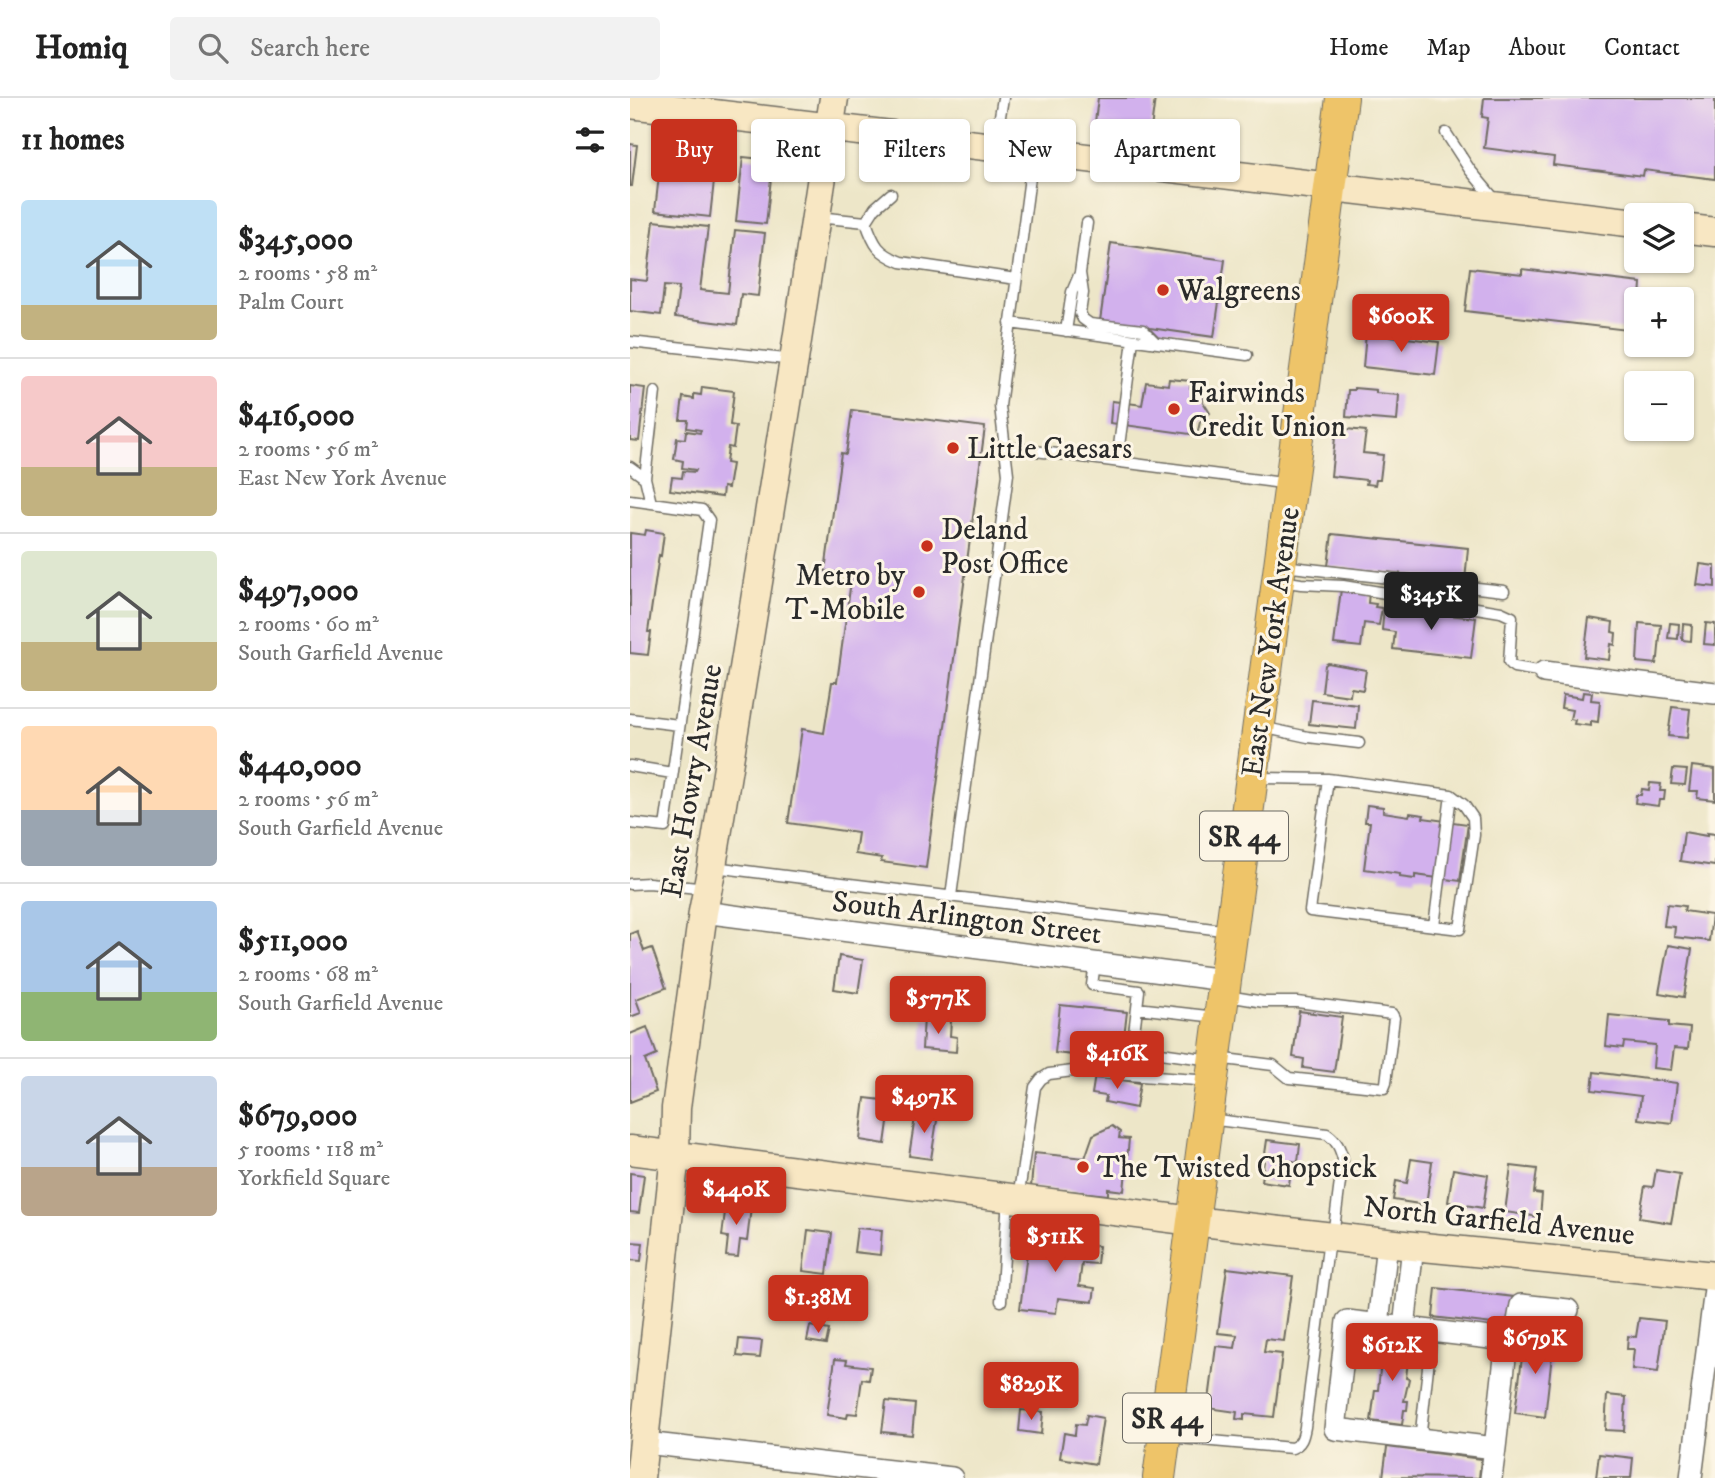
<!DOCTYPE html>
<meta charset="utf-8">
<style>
body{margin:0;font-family:"IM FELL DW Pica",serif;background:#f2f2f2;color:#222;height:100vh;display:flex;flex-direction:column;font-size:26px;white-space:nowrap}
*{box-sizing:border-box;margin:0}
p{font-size:23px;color:#767676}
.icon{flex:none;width:38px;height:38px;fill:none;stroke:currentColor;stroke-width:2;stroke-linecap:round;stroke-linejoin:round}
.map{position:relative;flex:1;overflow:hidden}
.side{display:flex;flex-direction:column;background:#fff;width:630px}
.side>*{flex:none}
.hud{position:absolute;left:21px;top:21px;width:665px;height:63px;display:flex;gap:14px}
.buttons{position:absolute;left:994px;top:105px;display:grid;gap:14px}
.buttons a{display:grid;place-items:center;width:70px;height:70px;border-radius:7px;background:#fff;box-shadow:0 2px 5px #0004;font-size:35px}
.price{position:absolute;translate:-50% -60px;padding:0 16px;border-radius:7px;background:#c8321e;color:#fff;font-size:23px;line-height:46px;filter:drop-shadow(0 2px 4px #0008)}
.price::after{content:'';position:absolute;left:50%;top:42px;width:21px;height:16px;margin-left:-10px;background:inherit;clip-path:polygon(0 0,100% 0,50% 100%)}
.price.selected{background:#222;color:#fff}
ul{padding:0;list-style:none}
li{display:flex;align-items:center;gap:21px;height:175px;padding:0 21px}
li+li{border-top:2px solid #e0e0e0}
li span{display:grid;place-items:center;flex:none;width:196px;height:140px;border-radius:7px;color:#555}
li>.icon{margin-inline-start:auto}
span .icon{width:84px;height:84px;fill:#fffc;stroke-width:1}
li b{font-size:30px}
h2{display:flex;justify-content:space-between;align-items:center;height:84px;padding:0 21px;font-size:30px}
.chip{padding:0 24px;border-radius:7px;background:#fff;box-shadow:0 2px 5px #0004;font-size:24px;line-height:63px}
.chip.selected{background:#c8321e;color:#fff}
header{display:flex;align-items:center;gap:42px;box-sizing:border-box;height:98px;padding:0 35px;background:#fff;border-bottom:2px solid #e0e0e0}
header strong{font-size:33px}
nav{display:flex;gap:38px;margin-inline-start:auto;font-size:24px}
.search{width:490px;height:63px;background:#f2f2f2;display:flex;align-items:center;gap:18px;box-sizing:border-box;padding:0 24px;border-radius:7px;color:#767676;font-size:26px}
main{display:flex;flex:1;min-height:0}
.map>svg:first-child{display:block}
.building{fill:#d2b1ed}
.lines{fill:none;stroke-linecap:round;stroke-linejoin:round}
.lane-casing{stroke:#6f6c62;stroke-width:13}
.street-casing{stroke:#6f6c62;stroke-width:24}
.secondary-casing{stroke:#6f6c62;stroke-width:31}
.primary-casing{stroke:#6f6c62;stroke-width:34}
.lane{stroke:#fff;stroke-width:10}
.street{stroke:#fff;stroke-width:21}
.secondary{stroke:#f8e7c3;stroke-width:28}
.primary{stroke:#eec469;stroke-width:32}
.poi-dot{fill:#c8321e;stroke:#fcf5e5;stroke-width:2.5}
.labels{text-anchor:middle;stroke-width:6;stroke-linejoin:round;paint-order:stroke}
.shield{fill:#fcf5e5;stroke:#6a6863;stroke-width:2}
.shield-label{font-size:28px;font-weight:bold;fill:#2b2b2b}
.poi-label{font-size:30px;fill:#2b2b2b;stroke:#fcf5e5;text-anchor:start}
.street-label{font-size:30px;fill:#2b2b2b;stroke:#fcf5e5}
</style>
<header>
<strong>Homiq</strong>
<div class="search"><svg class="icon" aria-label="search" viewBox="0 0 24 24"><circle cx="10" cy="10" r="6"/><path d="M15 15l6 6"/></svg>Search here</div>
<nav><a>Home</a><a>Map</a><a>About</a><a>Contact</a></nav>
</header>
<main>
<section class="side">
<h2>11 homes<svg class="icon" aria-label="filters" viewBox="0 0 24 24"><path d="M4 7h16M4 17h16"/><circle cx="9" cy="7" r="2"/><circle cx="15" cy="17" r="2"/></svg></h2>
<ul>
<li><span style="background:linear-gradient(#bfe0f5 75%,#c2b280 0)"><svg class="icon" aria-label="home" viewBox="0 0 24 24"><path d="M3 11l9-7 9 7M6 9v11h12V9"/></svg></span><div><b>$345,000</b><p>2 rooms · 58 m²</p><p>Palm Court</p></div></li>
<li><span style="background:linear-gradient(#f6c9c9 65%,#c2b280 0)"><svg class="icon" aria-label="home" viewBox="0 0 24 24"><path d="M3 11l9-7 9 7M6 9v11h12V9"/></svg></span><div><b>$416,000</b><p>2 rooms · 56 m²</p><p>East New York Avenue</p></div></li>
<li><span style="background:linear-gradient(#dfe7d0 65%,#c2b280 0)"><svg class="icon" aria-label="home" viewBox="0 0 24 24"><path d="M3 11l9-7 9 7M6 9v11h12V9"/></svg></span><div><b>$497,000</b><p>2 rooms · 60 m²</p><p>South Garfield Avenue</p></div></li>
<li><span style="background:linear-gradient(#ffd9b3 60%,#9aa5b1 0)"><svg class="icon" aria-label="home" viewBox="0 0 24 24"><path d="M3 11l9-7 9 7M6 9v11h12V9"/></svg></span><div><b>$440,000</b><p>2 rooms · 56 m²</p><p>South Garfield Avenue</p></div></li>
<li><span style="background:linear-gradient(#a9c7e8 65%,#8fb573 0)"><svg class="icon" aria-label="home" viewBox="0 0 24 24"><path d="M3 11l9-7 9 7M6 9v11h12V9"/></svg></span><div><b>$511,000</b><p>2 rooms · 68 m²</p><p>South Garfield Avenue</p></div></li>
<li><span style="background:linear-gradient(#c9d6e8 65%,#b9a48a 0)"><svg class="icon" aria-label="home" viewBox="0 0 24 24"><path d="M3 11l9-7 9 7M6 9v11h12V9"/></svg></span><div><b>$679,000</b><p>5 rooms · 118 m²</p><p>Yorkfield Square</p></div></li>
</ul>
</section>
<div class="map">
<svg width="1085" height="1380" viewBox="0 0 1085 1380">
<rect width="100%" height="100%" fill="#fcf5e5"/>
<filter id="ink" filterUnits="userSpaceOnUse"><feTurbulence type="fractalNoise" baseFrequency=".0143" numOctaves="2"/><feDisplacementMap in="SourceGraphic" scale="14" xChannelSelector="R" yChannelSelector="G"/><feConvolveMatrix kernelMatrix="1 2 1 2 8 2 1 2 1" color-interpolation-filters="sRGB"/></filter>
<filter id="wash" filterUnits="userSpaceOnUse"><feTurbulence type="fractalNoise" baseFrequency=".00686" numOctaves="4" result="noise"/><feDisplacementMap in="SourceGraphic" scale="28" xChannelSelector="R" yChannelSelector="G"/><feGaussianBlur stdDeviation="1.57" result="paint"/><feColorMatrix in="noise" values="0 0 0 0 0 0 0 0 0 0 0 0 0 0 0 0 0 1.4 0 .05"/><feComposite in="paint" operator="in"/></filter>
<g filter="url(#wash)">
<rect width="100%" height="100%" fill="#ede6c8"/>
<g id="blocks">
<path class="building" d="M468 0H525L520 39 464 32Z
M854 0H1085V81L1014 72 1013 78 923 67 924 59 854 50 858 20 852 19Z
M0 46 7 47 2 88H0Z
M32 50 87 56 80 119 25 113Z
M113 59 143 62 136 126 106 123Z
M24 123 78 129 70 192 98 195 105 132 135 135 128 198 111 196 107 227 45 219 49 189 34 188 31 217 0 213V181L17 183Z
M481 145 595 162 584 239 470 223Z
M840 170 892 176V171L1011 185 1010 201H1006V233L835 213Z
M736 235 809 244 805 277 733 269Z
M539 281 561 283 560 290 573 292V304L580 315 570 324 567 337 480 325 482 303 512 307 516 284 538 287Z
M0 288 15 290 9 343 0 342Z
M72 289 104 293 100 327 106 328 103 350 98 349 96 365 102 366 98 390 93 389 92 399 40 392 42 379 52 380 53 373 65 374 66 372 52 370 53 363 44 361 47 340 55 341 56 333 70 335 71 332 57 330 58 322H50L53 299 64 301V296L71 297Z
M724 290 746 292V295L769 297 767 323 716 319 718 292H724Z
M222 312 355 329 296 770 251 764 252 760 225 756 228 735 158 725 172 631 194 635 202 584H207L222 476 195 473 211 355 216 356Z
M706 330 736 333 733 355 753 357 750 382H746L745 387 736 386 737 382 701 378Z
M16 432 34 435 31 458 29 457 18 534H21L18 557 0 555V435L15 437Z
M702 436 838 450 835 483 698 468Z
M1070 466 1085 468V489L1067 487Z
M711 491 739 495 738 505 746 506 745 509 752 510 749 527 734 525 731 549 704 546Z
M754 510 846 520 841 560 763 551 765 534 752 532Z
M959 520 983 524 982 534 986 535 985 547 981 546 979 562 954 559Z
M1009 525 1031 527 1028 560H1027L1026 566 1007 564Z
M1040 525 1049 526 1048 541 1038 540Z
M1076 525 1085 526V547L1074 546Z
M1053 526 1062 527 1061 543 1052 542Z
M698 565 736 572 733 592 721 590 720 598 692 594 695 567Z
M953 594 962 595 961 602 970 603 968 624 961 623V628L944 626 945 622 940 621 942 612 931 610 933 597 952 600Z
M682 602 728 607 726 631 679 626Z
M1042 609 1060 611 1057 640 1038 638Z
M1062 668 1085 671V702L1067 700 1068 693H1059Z
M1043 671 1057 672 1055 687 1041 686Z
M1020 685 1031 686 1030 693H1035L1034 702H1029L1028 708 1005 705 1006 697H1011L1012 691 1019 692Z
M737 707 753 709V714L779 718 780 715 794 717 793 720 838 726 830 783 785 777V781L769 779 770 776 734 771 740 724H735Z
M1054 734 1077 738V735L1085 736V768L1050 763Z
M1037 806 1055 808 1054 813 1082 817 1079 843 1044 839 1045 829 1034 828Z
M7 833 14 853 22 850 36 890 6 901 11 915 0 919V836Z
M1038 847 1062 851 1054 899 1029 895Z
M209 858 233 862 228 895 204 891Z
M430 907 497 914 491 962 425 955Z
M669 913 712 919 704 974 673 970 674 961 663 959Z
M979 917 1039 923V928L1060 930 1058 951 1044 950 1041 972 1023 970 1025 947 994 944 993 950 976 948Z
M294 920 321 922 320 938 327 939 326 954 292 951Z
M17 929 27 957 15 962 26 994 0 1004V936Z
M964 974 1047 985 1042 1025 1008 1021 1011 998 962 992Z
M465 977 510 985 506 1010 475 1004 476 998 462 996Z
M235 1000 261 1003 255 1046 230 1042Z
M286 1013 308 1016 301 1061 279 1058Z
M482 1028 490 1034 489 1040 499 1041 494 1093 478 1091V1097L401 1089 404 1055 455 1060 463 1037Z
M637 1042 670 1046 668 1064 662 1063 659 1087 631 1083Z
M781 1061 802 1064 796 1107 763 1102 766 1083 777 1085Z
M881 1068 907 1071 904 1095 912 1096 910 1119 875 1114Z
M823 1071 858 1077 853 1110 818 1104Z
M1026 1072 1050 1076 1041 1125 1009 1120 1015 1088 1023 1089Z
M0 1075 14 1077 9 1115 0 1114Z
M96 1106 121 1109 117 1143 110 1142 108 1159 96 1158 98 1139 92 1138Z
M227 1130 252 1132 250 1157 224 1154Z
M178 1132 202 1135 197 1176 173 1173Z
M399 1139 469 1148 467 1166 452 1165 449 1188 465 1190 463 1204 428 1200 426 1215 390 1211Z
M0 1144 13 1145 11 1163 0 1162Z
M597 1170 663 1178 654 1243 636 1241 634 1254 652 1256 644 1319 614 1316V1322L606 1321 607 1314 578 1310 586 1248 605 1250 607 1237 588 1235Z
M806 1190 884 1199 880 1228 803 1219Z
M1009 1220 1035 1223 1028 1274 1002 1271 1004 1251H997L998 1238 1006 1239Z
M180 1228 199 1232 196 1246 177 1243Z
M895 1236 924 1239 915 1319 885 1315Z
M109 1241 132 1243 130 1260 107 1258Z
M753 1242 783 1246 781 1262H778L776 1280 779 1281 774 1303H778L777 1312H774L772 1327 741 1323 745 1292H748Z
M205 1261 217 1262 216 1266 241 1269 239 1282 232 1281 227 1316 218 1315 217 1320 197 1317Z
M977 1297 996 1299 994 1333 975 1332Z
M256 1303 285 1306 282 1337 252 1334Z
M391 1312 413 1314 411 1336 389 1333Z
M457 1317 473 1320 466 1366 430 1360 434 1335 445 1337 446 1326 455 1327Z
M757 1349 851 1361 849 1380 753 1379Z
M969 1356 1003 1360 1001 1380H966Z"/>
</g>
</g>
<g filter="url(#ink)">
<use href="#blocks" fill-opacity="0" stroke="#6f6c62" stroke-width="2"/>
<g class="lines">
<g class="lane-casing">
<path id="lane" d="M816 35 840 72 866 103
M365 48 373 0
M261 96 245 110 236 124C244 147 248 155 271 164L386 181
M187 119 236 124
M450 175 453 195 450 215 453 221 460 226 513 232 526 245
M380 225 617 257
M436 233 442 194 450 175 457 125
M0 244 164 262
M374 349 660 386
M487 363 503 242
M0 369 15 380 21 405
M15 380 25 294
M0 402 72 412 79 422 35 729 0 725
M653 468 874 493
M651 483 671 486 713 488 871 514 882 519 879 564 884 569 914 574
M0 621 49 627
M631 629 678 639 729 645
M0 668 42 675
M624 680 698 681 821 697 834 707 843 720 844 737 830 831 680 813 698 681
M84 769 600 833
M0 786 19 785 77 791
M321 798 378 376 370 308 403 56
M804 828 821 697
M465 865 462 887 509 893 507 910 586 919
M507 910 502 951 581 962
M587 960 643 967 659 980 754 990 756 985 764 920 762 916 667 904H634L597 898
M579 1021 697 1036C707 1043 710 1050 713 1061L703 1138
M388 1101 405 989 411 981 419 976 443 973 580 983
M371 1203 378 1101
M537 1339 662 1350C672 1346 673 1339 675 1329L699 1141
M790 1342 802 1233"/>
</g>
<g class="street-casing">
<path id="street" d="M914 574 1085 595
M73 814 594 882
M717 1223 877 1242 865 1350 705 1331Z
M748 1227 757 1145
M774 1230 783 1148
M877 1242 886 1234 891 1207 938 1212
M15 1345 322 1380
M861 1380 865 1350
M1061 1380 1085 1191"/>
</g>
<g class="secondary-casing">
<path id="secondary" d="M0 6 1006 125
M1052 130 1085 134
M0 1052 563 1123 783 1148 1085 1178
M10 1380 45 1057 46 1010 73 814 82 768 164 262 204 0"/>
</g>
<g class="primary-casing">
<path id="primary" d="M529 1380 712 0"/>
</g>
<use href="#lane" class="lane"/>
<use href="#street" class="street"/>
<use href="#secondary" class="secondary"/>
<use href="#primary" class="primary"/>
</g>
</g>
<g class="poi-dot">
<circle cx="533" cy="192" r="7"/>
<circle cx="544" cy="311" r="7"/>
<circle cx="323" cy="350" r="7"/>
<circle cx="297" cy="448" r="7"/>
<circle cx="289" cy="494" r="7"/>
<circle cx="453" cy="1069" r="7"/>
</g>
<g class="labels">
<g class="shield">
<rect x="570" y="713.5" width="88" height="49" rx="5"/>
<rect x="493" y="1295.5" width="88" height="49" rx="5"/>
</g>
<g class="shield-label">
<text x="614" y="748">SR 44</text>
<text x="537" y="1330">SR 44</text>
</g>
<g class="poi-label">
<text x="547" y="202">Walgreens</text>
<text x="558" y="304">Fairwinds<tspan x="558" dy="34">Credit Union</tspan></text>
<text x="337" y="360">Little Caesars</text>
<text x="311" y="441">Deland<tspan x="311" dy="34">Post Office</tspan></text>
<text x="275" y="487" text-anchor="end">Metro by<tspan x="275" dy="34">T-Mobile</tspan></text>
<text x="467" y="1079">The Twisted Chopstick</text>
</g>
<g class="street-label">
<text transform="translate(640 544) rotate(-82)" y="10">East New York Avenue</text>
<text transform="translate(61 683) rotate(-80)" y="10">East Howry Avenue</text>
<text transform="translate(337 819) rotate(7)" y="10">South Arlington Street</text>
<text transform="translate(869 1122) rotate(6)" y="10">North Garfield Avenue</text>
</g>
</g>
</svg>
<div class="buttons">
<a><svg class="icon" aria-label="layers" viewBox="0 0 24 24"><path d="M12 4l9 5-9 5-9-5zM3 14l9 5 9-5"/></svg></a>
<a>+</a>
<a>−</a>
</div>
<b class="price" style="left:771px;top:256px">$600K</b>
<b class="price selected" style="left:801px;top:534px">$345K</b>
<b class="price" style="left:308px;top:938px">$577K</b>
<b class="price" style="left:487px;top:993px">$416K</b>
<b class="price" style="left:294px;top:1037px">$497K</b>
<b class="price" style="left:106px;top:1129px">$440K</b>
<b class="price" style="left:425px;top:1176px">$511K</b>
<b class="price" style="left:188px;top:1237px">$1.38M</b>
<b class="price" style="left:905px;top:1278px">$679K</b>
<b class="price" style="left:762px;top:1285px">$612K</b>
<b class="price" style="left:401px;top:1324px">$829K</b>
<div class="hud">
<a class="chip selected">Buy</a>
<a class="chip">Rent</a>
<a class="chip">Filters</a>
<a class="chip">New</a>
<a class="chip">Apartment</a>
</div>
</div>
</main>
